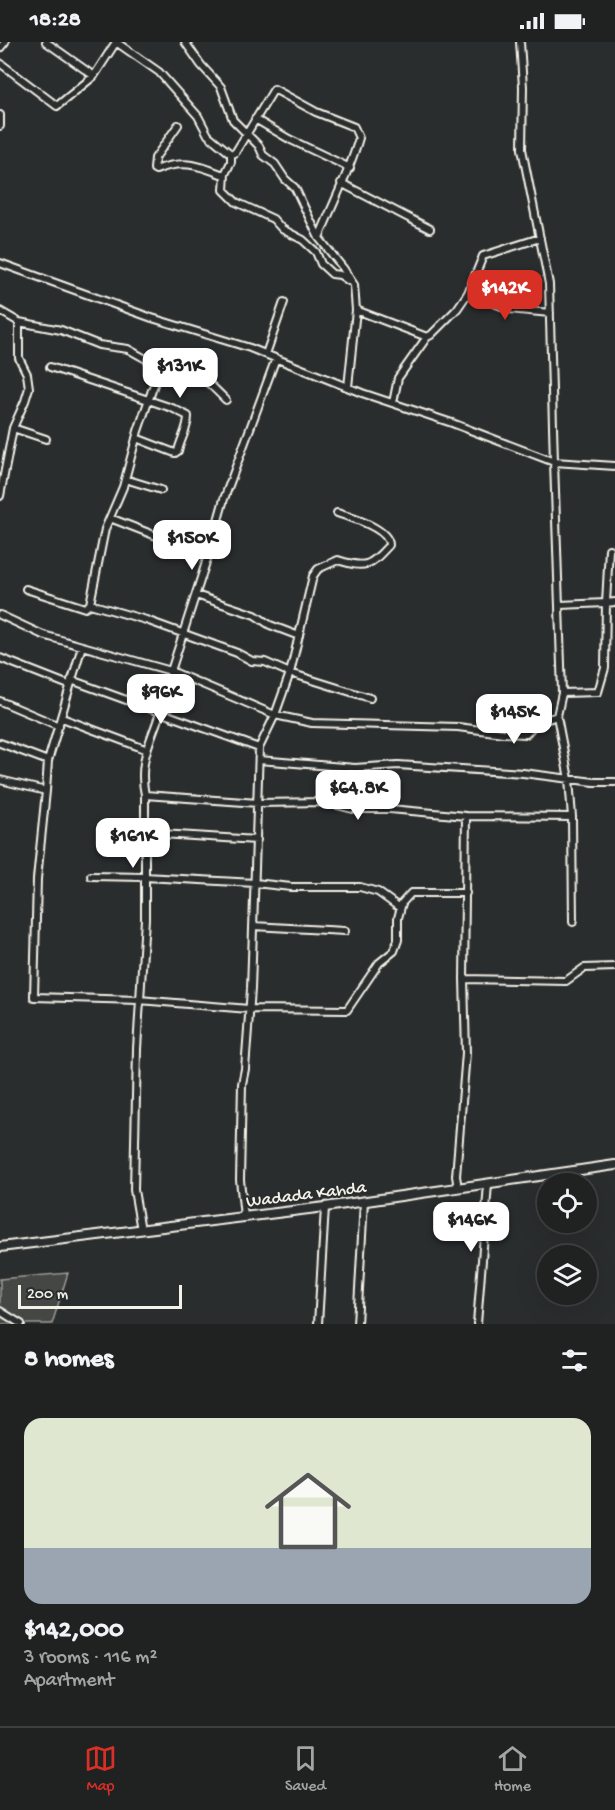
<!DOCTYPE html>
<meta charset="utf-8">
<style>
body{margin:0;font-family:"Gochi Hand",sans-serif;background:#2d2f2f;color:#f1f3f6;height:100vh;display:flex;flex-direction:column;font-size:22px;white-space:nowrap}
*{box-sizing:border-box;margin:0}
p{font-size:20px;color:#a2a4a5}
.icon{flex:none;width:33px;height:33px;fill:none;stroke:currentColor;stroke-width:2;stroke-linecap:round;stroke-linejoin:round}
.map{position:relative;height:1282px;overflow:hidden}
.sheet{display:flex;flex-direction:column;background:#202222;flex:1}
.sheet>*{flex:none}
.controls{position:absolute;left:537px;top:1131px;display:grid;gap:12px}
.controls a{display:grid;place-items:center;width:60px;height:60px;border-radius:50%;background:#202222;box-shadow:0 6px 24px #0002,0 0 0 2px #3d3f40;font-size:30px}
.scale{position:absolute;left:18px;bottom:15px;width:164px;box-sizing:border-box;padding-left:6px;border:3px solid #f4f1e8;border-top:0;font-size:16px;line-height:21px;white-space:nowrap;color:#f4f1e8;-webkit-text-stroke:4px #2a2d2e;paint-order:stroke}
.price{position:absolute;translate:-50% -51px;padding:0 14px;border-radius:12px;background:#fff;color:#222;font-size:20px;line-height:39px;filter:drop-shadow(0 2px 3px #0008)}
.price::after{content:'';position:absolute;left:50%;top:36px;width:18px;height:14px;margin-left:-9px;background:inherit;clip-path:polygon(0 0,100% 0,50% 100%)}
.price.selected{background:#d93025;color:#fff}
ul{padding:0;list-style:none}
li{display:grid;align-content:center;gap:12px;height:318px;padding:0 24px}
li+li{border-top:2px solid #3d3f40}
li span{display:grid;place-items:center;height:186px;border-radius:18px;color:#555}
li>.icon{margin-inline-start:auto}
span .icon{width:108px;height:108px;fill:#fffc;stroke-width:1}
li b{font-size:26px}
h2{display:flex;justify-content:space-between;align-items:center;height:72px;padding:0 24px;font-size:26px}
.status{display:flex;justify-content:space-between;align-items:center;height:42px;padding:0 30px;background:#202222;direction:ltr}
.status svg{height:16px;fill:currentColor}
.tabs{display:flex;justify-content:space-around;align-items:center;height:84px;border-top:2px solid #3d3f40;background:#202222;font-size:16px;color:#a2a4a5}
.tabs a{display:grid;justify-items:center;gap:3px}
.tabs .selected{color:#d93025}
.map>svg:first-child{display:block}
.green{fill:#444645;stroke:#9c9c96;stroke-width:1.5}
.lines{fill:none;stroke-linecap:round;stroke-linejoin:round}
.minor-casing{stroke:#f4f1e8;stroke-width:10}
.major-casing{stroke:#f4f1e8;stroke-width:12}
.minor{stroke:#2a2d2e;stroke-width:6}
.major{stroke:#2a2d2e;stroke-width:8}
.labels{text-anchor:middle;stroke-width:4.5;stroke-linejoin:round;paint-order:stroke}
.street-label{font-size:18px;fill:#f4f1e8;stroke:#2a2d2e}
</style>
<div class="status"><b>18:28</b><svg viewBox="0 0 49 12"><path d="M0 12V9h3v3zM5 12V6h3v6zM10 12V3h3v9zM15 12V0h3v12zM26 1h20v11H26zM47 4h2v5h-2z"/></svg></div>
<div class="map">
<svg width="615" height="1282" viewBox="0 0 615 1282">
<rect width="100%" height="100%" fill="#2a2d2e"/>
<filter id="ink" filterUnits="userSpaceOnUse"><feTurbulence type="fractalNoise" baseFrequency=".0167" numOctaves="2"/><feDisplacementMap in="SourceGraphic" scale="12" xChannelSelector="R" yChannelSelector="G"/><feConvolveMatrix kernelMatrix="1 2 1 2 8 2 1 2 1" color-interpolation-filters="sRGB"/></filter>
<g filter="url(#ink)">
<path class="green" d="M68 1231 52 1282H0V1237Z"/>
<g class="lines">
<g class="minor-casing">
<path id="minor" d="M46 0 94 34 116 0
M116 0 159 30 198 74 208 93 231 112V120L225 132 224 148 236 160 273 177 282 187 303 198 316 210 321 222 332 232 340 233 349 239
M185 0 201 23 221 45 233 78 259 104 263 113 275 122 285 137 295 146 319 196 343 226 354 243 356 268 348 345
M0 6 5 0
M0 21 57 64 94 34
M0 73V84
M255 77 289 97 350 126
M178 83 155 116 154 127 156 128C181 118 196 122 221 132H225
M231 112 235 111 274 47 316 70 354 85 359 96C349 131 332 163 319 196
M341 141 430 187
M0 221 152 276 250 306 362 351 452 381 554 420 549 242 522 107 523 45 520 0
M468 251 509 267 550 271
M356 268 427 295 431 293 457 267 468 251 483 214 540 196
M0 269 19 280 61 288 99 303 128 307 160 325
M266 312 284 260
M50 325 172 366 188 374C188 387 181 396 178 409L175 411 136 396
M393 361 398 336 427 295
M13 386 46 397
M125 437 161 448
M0 454 13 386 25 359 29 346 27 332 19 316V280
M110 476 208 514 171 629 275 673 312 681 458 685 503 691 526 692 536 681 557 674 562 651 554 420 615 424
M208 514 224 457 276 316
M26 547 85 566 90 562 146 578 237 611 252 619 265 620 290 631 370 656
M196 553 255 573 270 583 299 594
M90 562 105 487 123 445 138 389 160 325 167 318C193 324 208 340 226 358
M560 563 606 561 609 507
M0 573 43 593 171 629C168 643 165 657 160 671 150 701 138 720 145 753V877L137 1007 134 1148 141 1188
M0 616 69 643
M71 638 259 706
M562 651 598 650 605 626 606 561 615 560
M0 659 59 684
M557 674 569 737 572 775 573 880
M62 676 145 707
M0 701 48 719
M259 718 355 726 398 723 523 731 594 740H615
M0 738 46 749 37 837 34 955 139 958 249 967 347 968 379 921 394 909 398 898V876L402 861 411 851H466
M46 749 48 719 82 604
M145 753 258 761 325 760 353 767H390L466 774 572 775
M145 791 257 798
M91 834 145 835 255 841 291 845H360L378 850 400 866
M253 884 345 889
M464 937 566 939 584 926 615 925
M458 1146 456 1134 466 1011 464 937 466 774
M244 1174 240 1138 242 1042 245 1027 251 947 259 706 275 673 290 631 313 534 318 527 338 518C366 527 370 524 389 503 389 486 350 475 337 471
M0 1269 21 1282
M318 1282 325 1165
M357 1282 364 1159
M477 1282 488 1142"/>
</g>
<g class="major-casing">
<path id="major" d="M0 1205 325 1165 615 1123"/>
</g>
<use href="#minor" class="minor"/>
<use href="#major" class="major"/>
</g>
</g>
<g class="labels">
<g class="street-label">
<text transform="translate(306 1151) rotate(-7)" y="6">Wadada Kahda</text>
</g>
</g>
</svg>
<div class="controls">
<a><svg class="icon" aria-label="locate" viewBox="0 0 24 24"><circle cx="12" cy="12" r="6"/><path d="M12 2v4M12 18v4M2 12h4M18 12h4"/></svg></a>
<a><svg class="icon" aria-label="layers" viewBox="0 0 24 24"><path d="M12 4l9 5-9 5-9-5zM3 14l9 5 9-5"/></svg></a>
</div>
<div class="scale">200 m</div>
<b class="price selected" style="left:505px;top:279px">$142K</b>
<b class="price" style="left:180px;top:357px">$131K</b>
<b class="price" style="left:192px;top:529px">$150K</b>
<b class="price" style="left:161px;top:683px">$96K</b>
<b class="price" style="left:514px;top:703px">$145K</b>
<b class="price" style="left:358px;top:779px">$64.8K</b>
<b class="price" style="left:133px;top:827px">$161K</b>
<b class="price" style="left:471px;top:1211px">$146K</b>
</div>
<section class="sheet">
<h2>8 homes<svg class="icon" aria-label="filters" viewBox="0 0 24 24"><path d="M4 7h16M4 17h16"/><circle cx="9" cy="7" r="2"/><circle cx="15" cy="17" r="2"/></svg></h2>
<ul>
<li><span style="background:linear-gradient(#dfe7d0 70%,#9aa5b1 0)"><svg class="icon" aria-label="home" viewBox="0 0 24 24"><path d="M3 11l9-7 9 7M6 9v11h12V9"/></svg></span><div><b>$142,000</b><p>3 rooms · 116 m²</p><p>Apartment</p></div></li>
</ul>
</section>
<nav class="tabs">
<a class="selected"><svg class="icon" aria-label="map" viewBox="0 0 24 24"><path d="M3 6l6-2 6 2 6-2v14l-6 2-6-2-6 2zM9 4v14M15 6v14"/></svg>Map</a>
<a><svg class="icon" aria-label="saved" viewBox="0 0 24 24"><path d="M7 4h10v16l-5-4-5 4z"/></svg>Saved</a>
<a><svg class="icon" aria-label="home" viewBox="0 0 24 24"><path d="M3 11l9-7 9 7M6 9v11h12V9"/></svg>Home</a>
</nav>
